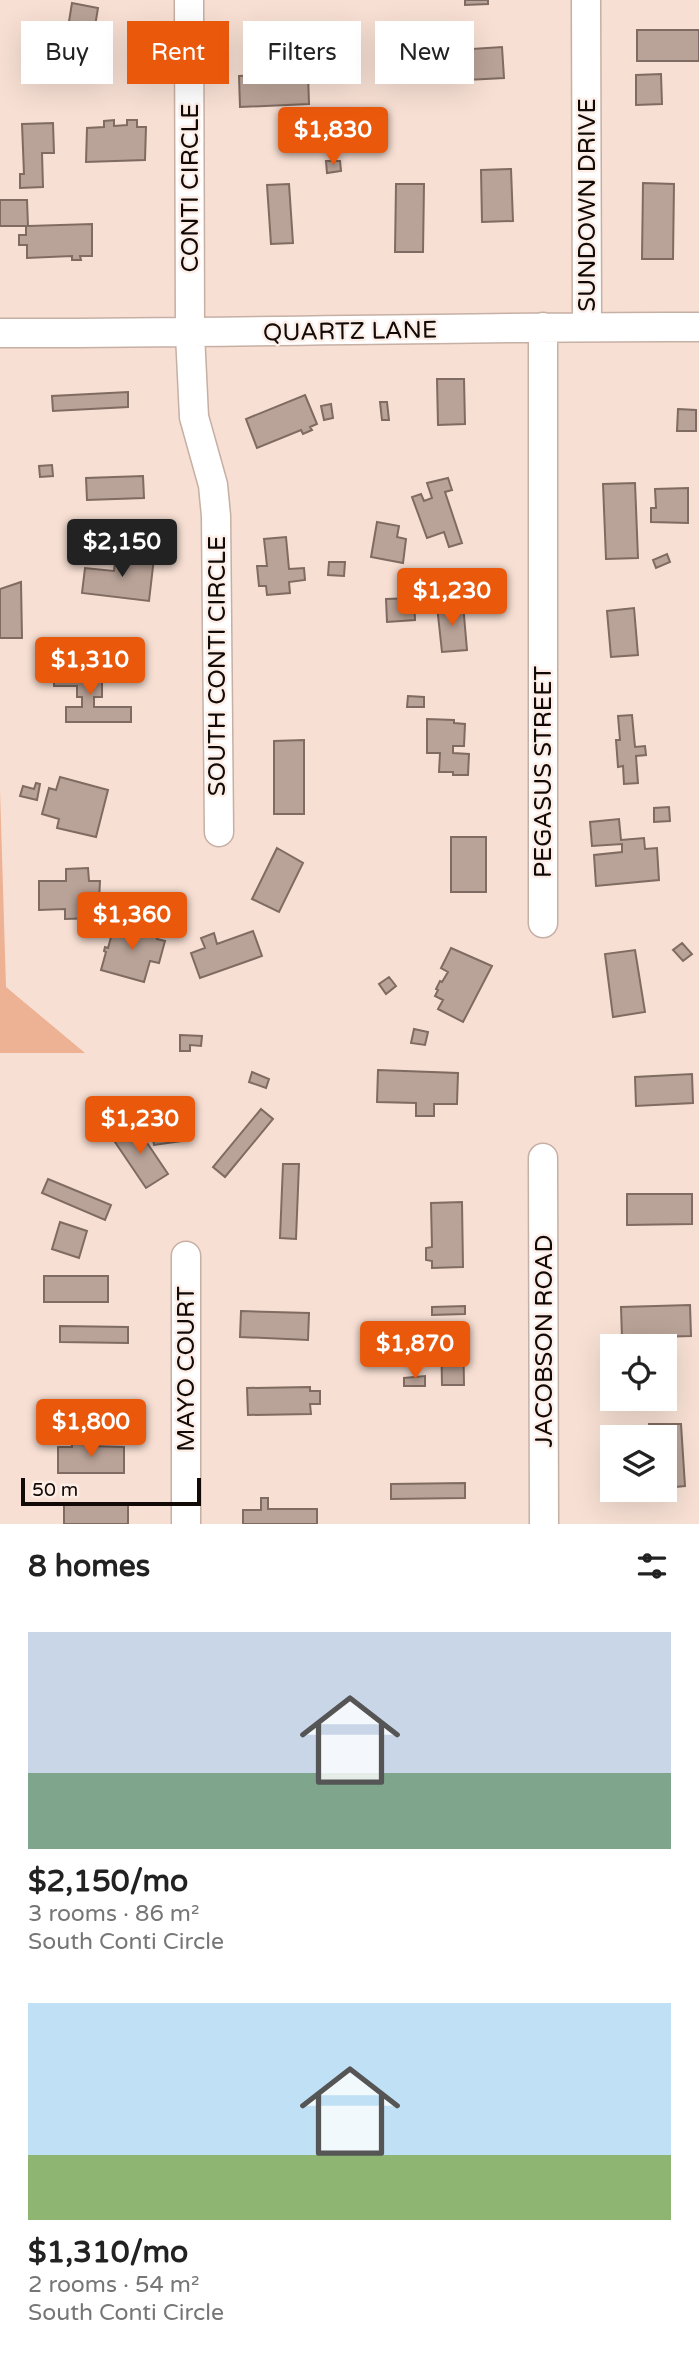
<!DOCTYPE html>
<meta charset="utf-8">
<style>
body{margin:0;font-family:"Varela Round",sans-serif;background:#f2f2f2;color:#222;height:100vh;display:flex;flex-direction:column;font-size:26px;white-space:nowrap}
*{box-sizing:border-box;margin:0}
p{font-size:23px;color:#767676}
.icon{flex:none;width:38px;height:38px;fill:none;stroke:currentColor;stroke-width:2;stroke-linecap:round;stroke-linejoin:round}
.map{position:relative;height:1524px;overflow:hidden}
.drawer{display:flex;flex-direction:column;background:#fff;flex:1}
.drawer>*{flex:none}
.hud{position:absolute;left:21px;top:21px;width:658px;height:63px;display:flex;gap:14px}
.fabs{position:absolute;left:600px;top:1334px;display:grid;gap:14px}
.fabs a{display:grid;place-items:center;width:77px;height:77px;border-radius:0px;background:#fff;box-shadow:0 7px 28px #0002;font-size:35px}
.scale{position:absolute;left:21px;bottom:18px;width:180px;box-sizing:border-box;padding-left:7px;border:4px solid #120a07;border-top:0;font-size:19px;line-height:24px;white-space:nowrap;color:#120a07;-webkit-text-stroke:5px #fdeee7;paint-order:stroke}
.price{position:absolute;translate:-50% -60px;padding:0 16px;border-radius:7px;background:#ea580c;color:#fff;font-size:23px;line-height:46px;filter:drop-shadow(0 2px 4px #0008)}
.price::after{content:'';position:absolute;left:50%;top:42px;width:21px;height:16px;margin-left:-10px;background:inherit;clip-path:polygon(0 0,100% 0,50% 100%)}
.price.current{background:#222;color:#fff}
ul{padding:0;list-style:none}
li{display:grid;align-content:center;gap:14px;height:371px;padding:0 28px}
li span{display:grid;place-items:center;height:217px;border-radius:0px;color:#555}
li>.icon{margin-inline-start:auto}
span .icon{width:126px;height:126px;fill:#fffc;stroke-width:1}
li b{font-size:30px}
h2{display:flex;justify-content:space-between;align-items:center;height:84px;padding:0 28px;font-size:30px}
.pill{padding:0 24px;border-radius:0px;background:#fff;box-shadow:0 7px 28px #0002;font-size:24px;line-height:63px}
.pill.current{background:#ea580c;color:#fff}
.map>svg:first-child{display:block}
.green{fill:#edb193}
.building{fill:#b9a297;stroke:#7f6b61;stroke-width:2}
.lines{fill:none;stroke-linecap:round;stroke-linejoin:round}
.minor-casing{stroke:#c6afa4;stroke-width:31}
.minor{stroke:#fff;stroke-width:28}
.labels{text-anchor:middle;stroke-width:5;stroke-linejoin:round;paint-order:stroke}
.street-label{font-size:24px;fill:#120a07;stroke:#fdeee7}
</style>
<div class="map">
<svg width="699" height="1524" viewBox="0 0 699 1524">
<rect width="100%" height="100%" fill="#f7dfd3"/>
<path class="green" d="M0 790 6 987 85 1053H0Z"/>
<path class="building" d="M465 0H488V4L465 5Z
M72 3 98 8 90 57 64 52Z
M637 30H699V61H637Z
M400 33H408V52H397V44H400Z
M502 47 504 78 428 82 426 52Z
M308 73 309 104 240 107 239 76Z
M661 74 662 104 636 105V75Z
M114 120V126L127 125V120H137V127H146L145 160 86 162 87 128 104 127V121Z
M53 123 54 153H42L43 187 20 188V174H24L22 124Z
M326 161H340L341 171 327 173Z
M511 169 513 221 482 222 481 170Z
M643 183 674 184 673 259H642Z
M289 184 293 243 271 244 267 185Z
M396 184H424L423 252H395Z
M0 200H27L28 226 92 224V256H80L81 260H72V256L27 258V245H19V235H26V226H0Z
M437 379H464L465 424 438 425Z
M128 392V407L53 411 52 396Z
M305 395 317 424 310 427 312 430 303 434 301 430 257 448 246 419Z
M380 402H387L389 420H382Z
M331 404 333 418 324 420 321 406Z
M678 409 696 410V431H677Z
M52 465 53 476 40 477 39 466Z
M143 476 144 498 87 500 86 478Z
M448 478 452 490 445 492 462 543 449 547 444 532 427 538 412 497 421 494 424 501 432 498 427 483Z
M635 483 638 558 606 559 603 484Z
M688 488V523L651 522V508H656L655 489Z
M377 522 399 526 397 537 406 539 403 563 371 557Z
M286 537 289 569 304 568 305 580 289 582 290 593 267 595 266 586H259L257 566H267L264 539Z
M116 554 154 558 149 601 82 593 85 568 114 571Z
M667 554 670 562 656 568 653 560Z
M329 562H345L344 576 328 575Z
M21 582 22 638H0V589Z
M414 598 415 620 387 622 386 599Z
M463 604 467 650 442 652 437 606Z
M634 608 638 655 611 657 607 611Z
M76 668H102V697H94V707H131V722H66V707H82V697H77V686H54V670L76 672Z
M408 696 424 697V707H407Z
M632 715 635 747 645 746 646 755 636 756 638 783 624 784 623 766 618 767 616 740H620L618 716Z
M427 719 454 720V723L465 724 464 746H453V753L469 754 468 775H453V772H439L440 753H427Z
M304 740V814H274V741Z
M60 777 108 790 96 837 57 828 59 819 42 814 49 788 56 790Z
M36 783 40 784 37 800 20 796 23 786 34 789Z
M669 807 670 821 654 822V808Z
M619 819 621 840 644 838 645 849 657 848 659 880 596 886 594 855 622 852V844L592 846 590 822Z
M451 837H486V892H451Z
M277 848 303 863 279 912 252 899Z
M88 868 89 881H100L98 918 65 919V909L39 910V881H66V869Z
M115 923 132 928V924L159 932 157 939 165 941 159 963 150 961 144 982 101 970 106 952 104 951 105 947 108 948Z
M253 931 262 956 200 978 191 953 205 948 201 938 214 933 217 944Z
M682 943 692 954 683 961 673 950Z
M451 948 492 966 463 1022 438 1009 443 1000 435 996 438 990 436 989 440 981 442 982 448 972 441 968Z
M635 950 645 1012 613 1017 605 954Z
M389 977 396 986 386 994 379 984Z
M414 1029 428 1032 425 1045 411 1043Z
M180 1035 202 1036 201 1046 190 1045V1051H180Z
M378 1070 458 1073 457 1104H434V1116H416V1103L377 1102Z
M252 1072 269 1079 266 1088 249 1082Z
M692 1074 693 1103 636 1106 635 1077Z
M261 1109 273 1119 225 1177 213 1167Z
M179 1112 183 1141 154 1145 149 1117Z
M135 1125 168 1174 146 1188 113 1139Z
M283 1164H299L296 1239 280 1238Z
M48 1179 111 1205 105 1220 42 1193Z
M627 1194H692V1224L627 1225Z
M462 1202 463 1267 432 1268V1261L426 1260V1248L432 1247 431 1203Z
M60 1222 87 1231 79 1258 52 1249Z
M44 1276H108V1302H44Z
M690 1305 691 1336 622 1338 621 1307Z
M465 1306V1314L432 1315V1307Z
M241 1311 309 1313 308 1340 240 1337Z
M60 1326 128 1327V1343L60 1342Z
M441 1328H463L464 1385H442Z
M425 1376V1386H404V1378Z
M310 1387V1391H320V1404H310L311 1414 248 1415 247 1388Z
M649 1424H681L685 1486 665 1488V1437H650Z
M72 1442H89V1446L124 1447V1473H58V1447H72Z
M465 1483V1498L391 1499V1484Z
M261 1498H268V1509H317V1524H243V1510H261Z
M64 1503 128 1504V1524H64Z"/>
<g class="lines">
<g class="minor-casing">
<path id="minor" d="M189 0 190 334 194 417 213 485 216 516 219 832
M586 0 587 326
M543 327V923
M0 333C233 334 466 326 699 327
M543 1158 544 1524
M186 1256V1524"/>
</g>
<use href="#minor" class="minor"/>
</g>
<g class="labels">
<g class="street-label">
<text transform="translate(190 188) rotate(-90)" y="8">CONTI CIRCLE</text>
<text transform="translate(587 205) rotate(-90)" y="8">SUNDOWN DRIVE</text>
<text transform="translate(350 331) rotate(-1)" y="8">QUARTZ LANE</text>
<text transform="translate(217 666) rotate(-90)" y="8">SOUTH CONTI CIRCLE</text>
<text transform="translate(543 772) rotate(-90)" y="8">PEGASUS STREET</text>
<text transform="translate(544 1341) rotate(-90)" y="8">JACOBSON ROAD</text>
<text transform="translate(186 1369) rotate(-90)" y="8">MAYO COURT</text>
</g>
</g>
</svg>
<div class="fabs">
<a><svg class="icon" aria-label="locate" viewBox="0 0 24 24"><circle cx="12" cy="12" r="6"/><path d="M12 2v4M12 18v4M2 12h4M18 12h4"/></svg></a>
<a><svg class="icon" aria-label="layers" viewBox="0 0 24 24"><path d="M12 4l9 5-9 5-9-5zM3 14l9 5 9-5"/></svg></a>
</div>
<div class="scale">50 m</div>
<b class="price" style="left:333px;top:167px">$1,830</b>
<b class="price current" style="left:122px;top:579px">$2,150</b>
<b class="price" style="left:452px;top:628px">$1,230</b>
<b class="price" style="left:90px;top:697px">$1,310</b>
<b class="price" style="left:132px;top:952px">$1,360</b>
<b class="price" style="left:140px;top:1156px">$1,230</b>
<b class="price" style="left:415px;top:1381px">$1,870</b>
<b class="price" style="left:91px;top:1459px">$1,800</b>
<div class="hud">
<a class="pill">Buy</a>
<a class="pill current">Rent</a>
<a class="pill">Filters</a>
<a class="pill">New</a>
</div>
</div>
<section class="drawer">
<h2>8 homes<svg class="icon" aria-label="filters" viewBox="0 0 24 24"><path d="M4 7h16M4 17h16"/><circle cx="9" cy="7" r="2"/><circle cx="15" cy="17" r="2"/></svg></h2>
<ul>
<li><span style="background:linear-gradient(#c9d6e8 65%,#7fa58c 0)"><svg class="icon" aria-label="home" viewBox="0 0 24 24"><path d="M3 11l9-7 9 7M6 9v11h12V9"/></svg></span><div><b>$2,150/mo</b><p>3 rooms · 86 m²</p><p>South Conti Circle</p></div></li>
<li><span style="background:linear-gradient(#bfe0f5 70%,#8fb573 0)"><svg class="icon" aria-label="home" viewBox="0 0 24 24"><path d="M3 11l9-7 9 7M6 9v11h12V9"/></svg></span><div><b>$1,310/mo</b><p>2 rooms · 54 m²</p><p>South Conti Circle</p></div></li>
</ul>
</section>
